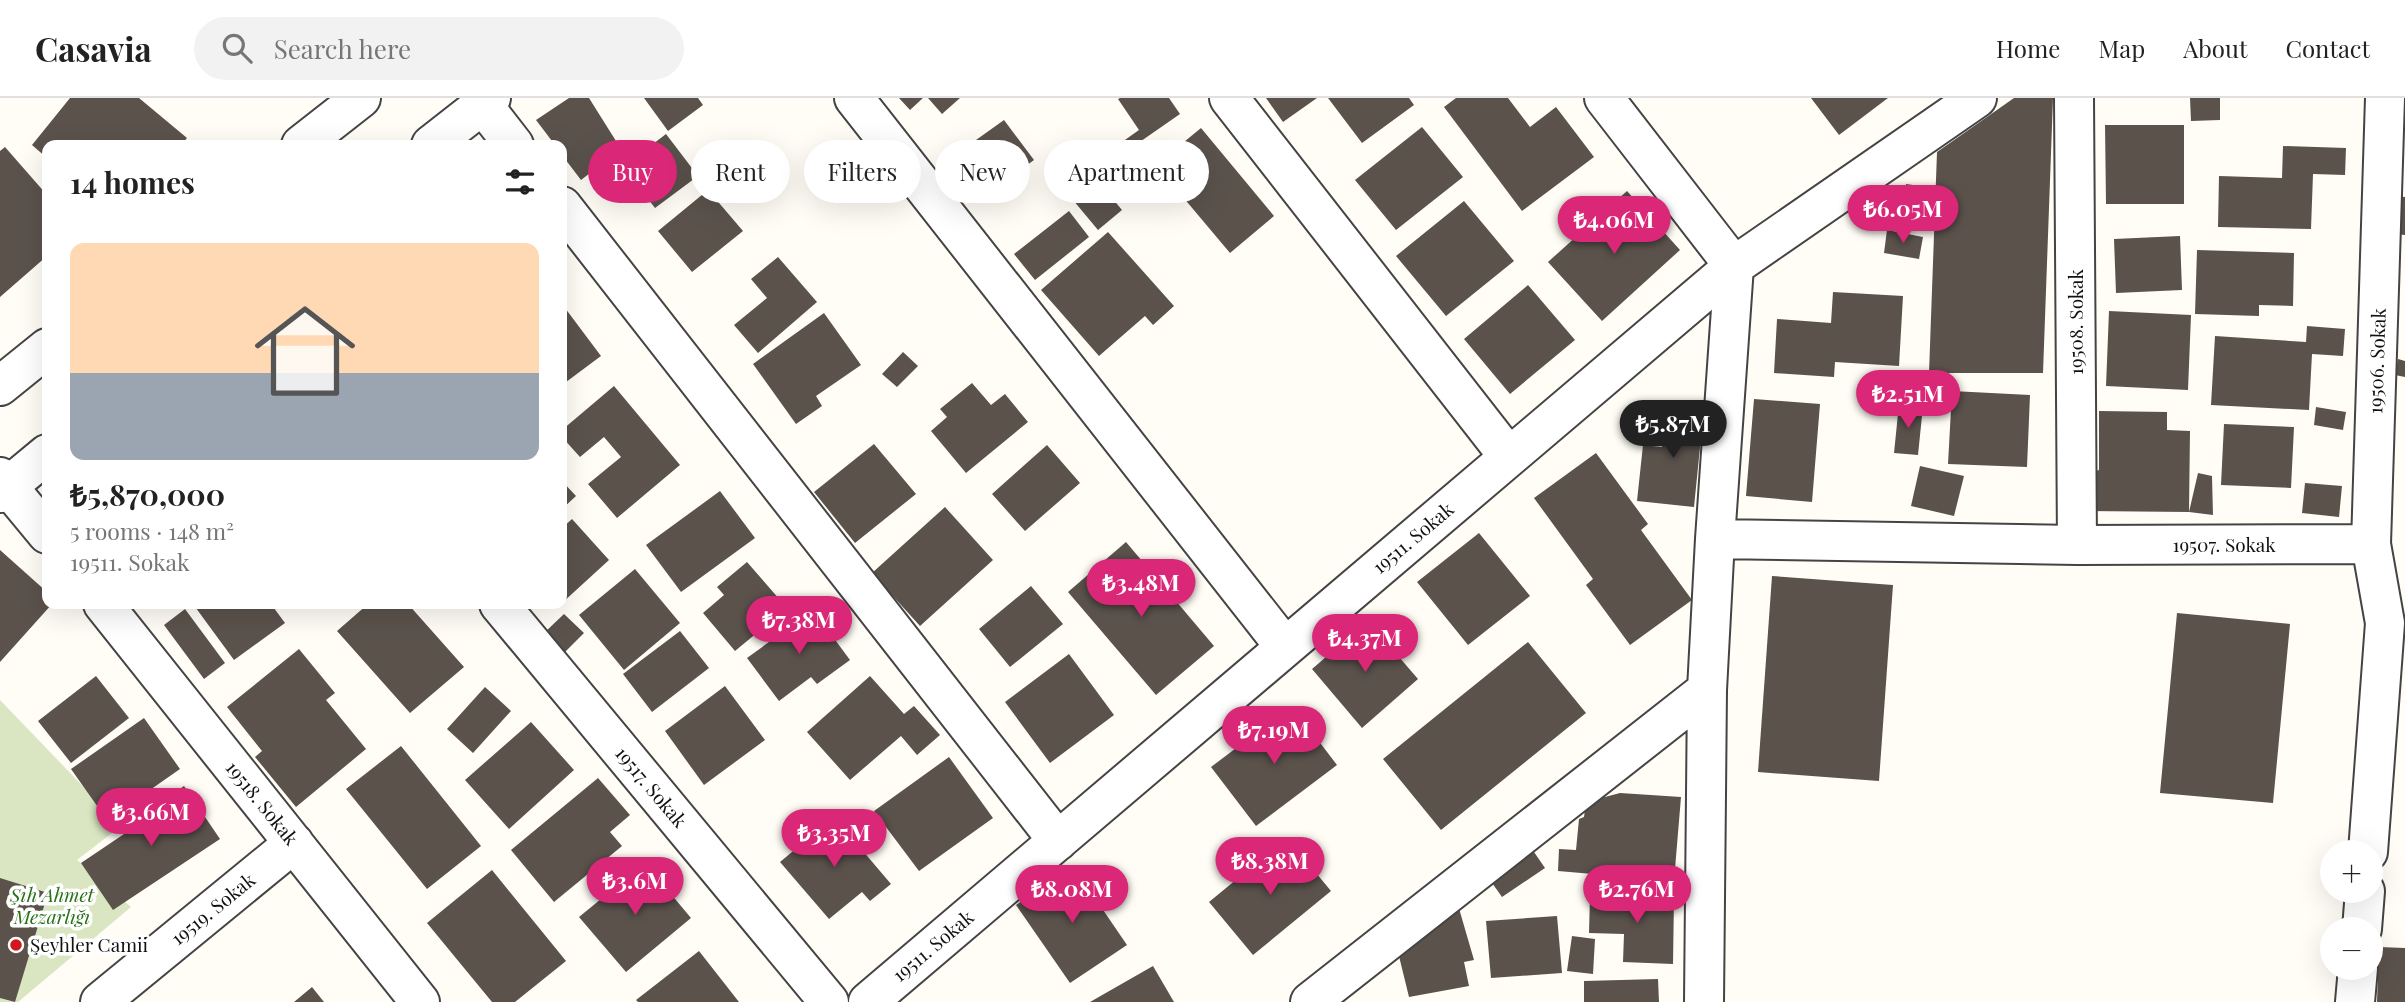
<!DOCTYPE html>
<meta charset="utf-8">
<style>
body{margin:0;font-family:"Playfair Display",serif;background:#f2f2f2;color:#222;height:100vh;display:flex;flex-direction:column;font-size:26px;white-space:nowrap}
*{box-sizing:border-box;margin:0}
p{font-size:23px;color:#767676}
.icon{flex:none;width:38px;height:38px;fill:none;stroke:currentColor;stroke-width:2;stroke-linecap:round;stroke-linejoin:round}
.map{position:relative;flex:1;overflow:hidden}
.details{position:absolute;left:42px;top:42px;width:525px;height:469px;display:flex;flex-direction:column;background:#fff;border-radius:14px;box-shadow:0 7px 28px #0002}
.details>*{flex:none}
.banner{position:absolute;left:588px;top:42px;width:665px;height:63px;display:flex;gap:14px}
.buttons{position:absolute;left:2320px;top:742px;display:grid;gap:14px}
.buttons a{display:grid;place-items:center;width:63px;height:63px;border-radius:50%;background:#fff;box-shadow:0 7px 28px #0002;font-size:35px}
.price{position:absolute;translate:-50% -60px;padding:0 16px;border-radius:24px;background:#db2777;color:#fff;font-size:23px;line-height:46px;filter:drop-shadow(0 2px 4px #0008)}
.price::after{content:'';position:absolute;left:50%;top:42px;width:21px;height:16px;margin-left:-10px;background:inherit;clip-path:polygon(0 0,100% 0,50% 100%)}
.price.active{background:#222;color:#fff}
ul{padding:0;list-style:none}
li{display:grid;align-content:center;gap:14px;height:371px;padding:0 28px}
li+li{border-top:2px solid #e0e0e0}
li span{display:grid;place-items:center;height:217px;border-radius:14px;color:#555}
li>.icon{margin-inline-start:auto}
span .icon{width:126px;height:126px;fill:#fffc;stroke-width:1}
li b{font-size:30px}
h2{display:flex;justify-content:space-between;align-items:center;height:84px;padding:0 28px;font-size:30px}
.chip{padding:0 24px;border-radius:32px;background:#fff;box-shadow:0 7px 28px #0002;font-size:24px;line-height:63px}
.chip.active{background:#db2777;color:#fff}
header{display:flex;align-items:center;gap:42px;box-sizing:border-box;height:98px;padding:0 35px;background:#fff;border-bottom:2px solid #e0e0e0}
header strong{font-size:33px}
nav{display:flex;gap:38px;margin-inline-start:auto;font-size:24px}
.search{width:490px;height:63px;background:#f2f2f2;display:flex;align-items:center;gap:18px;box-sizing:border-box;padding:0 24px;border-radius:38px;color:#767676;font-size:26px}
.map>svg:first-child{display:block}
.cemetery{fill:#d9e6c1}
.building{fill:#5b524c}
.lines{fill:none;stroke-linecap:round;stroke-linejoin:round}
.minor-casing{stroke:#444;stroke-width:42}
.tertiary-casing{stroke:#444;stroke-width:42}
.minor{stroke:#fff;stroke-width:38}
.tertiary{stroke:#fff;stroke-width:38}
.poi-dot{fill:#d1181d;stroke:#fff;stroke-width:2.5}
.labels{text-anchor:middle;stroke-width:7;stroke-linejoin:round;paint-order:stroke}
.street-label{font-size:19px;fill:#111;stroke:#fff}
.park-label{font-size:19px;font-style:italic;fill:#297118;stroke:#fff}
.poi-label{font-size:19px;fill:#111;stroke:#fff;text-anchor:start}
</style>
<header>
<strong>Casavia</strong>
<div class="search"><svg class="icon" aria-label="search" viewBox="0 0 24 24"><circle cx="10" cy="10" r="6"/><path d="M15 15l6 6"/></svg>Search here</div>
<nav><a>Home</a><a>Map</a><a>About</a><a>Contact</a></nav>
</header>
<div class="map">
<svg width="2405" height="904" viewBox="0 0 2405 904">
<rect width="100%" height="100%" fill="#fffdf5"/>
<path class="cemetery" d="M0 602 121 728 77 762 131 809 18 904H0Z"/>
<path class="building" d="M70 0H139L187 40 181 47H47V60L32 47Z
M569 0H589L621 51 581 82 562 57V47H555L536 22Z
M644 0H698L703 7 668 33Z
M899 0H923L910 12Z
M928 0H960L942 16Z
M1120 0H1169L1180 16 1121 57 1115 49 1139 32 1118 1Z
M1266 0H1317L1283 24Z
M1328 0H1409L1414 7 1362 45Z
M1456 0H1508L1530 29 1556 9 1594 59 1522 113 1444 9Z
M1811 0H1888L1839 37Z
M2014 0H2053L2043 275H1929L1937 54Z
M2190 0H2220V22L2191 23Z
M1004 22 1034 62 977 103 948 62Z
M2105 27H2184V106H2106Z
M1422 29 1463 79 1396 132 1355 82Z
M1201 30 1274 118 1230 155 1156 67Z
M666 36 698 78 655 110 623 69Z
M2283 48 2346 50 2345 77 2313 76 2311 131 2218 129 2219 78 2282 80Z
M5 49 47 97V158L0 199V53Z
M1073 53 1122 112 1098 132 1048 72Z
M1878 79 1905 114 1880 132 1854 97Z
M1906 86 1927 89 1925 113 1903 110Z
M708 92 743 133 692 174 658 133Z
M1627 93 1680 152 1602 223 1548 164Z
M2396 98 2405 99V137L2394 136Z
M1464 103 1514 163 1446 218 1396 158Z
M1069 113 1089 139 1035 182 1014 156Z
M1887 132 1923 139 1919 161 1884 155Z
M1108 134 1174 208 1153 227 1145 218 1099 258 1041 192Z
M2180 138 2182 192 2116 195 2114 141Z
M2197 152 2294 155 2293 208 2259 207V218L2195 216Z
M778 159 817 204 758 255 734 227 767 200 751 181Z
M1528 187 1575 242 1510 296 1464 241Z
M1833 194 1903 198 1899 268 1835 264 1834 279 1774 275 1777 221 1831 225Z
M562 206 601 258 562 287Z
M2109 213 2191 217 2188 292 2106 288Z
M824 215 861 267 816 298 822 308 796 326 753 266Z
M2307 228 2345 231 2343 258 2312 256 2309 312 2211 307 2215 238 2306 244Z
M903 254 918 268 897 289 882 276Z
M2398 261 2405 263V279L2395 277Z
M972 285 991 307 1005 296 1028 324 966 375 931 333 947 319 940 311Z
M614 288 680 367 617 420 588 386 621 359 604 339 580 359 562 339V332Z
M1952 293 2030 297 2027 369 1948 366Z
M1754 301 1820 306 1812 404 1746 398Z
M1666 306 1704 310 1694 409 1637 403 1643 347 1662 349Z
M1899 306 1923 308 1918 357 1894 355Z
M2316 309 2346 314 2343 332 2314 327Z
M2099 313 2167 314V332L2190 333 2189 414 2198 375 2212 378 2213 417 2189 414 2085 413V376L2099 372Z
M2224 326 2294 329 2291 390 2221 387Z
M874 346 916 396 855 445 814 394Z
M1047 347 1080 385 1025 433 992 396Z
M1596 355 1648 426 1641 432 1692 502 1630 547 1586 487 1593 481 1534 400Z
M1920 368 1964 378 1954 418 1911 408Z
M562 383 576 398 562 411Z
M2305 385 2342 388 2339 419 2302 415Z
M720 393 755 440 681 494 646 447Z
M945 409 993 462 920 528 872 475Z
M572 421 609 462 562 505V430Z
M1479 435 1530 498 1468 547 1417 484Z
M1126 444 1214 548 1156 597 1068 494Z
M0 452 47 494V506H52L0 564Z
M747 464 787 510 735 553 703 515 724 497 717 489Z
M635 471 680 525 624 572 579 517Z
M1772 478 1893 487 1879 683 1758 674Z
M1031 488 1063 526 1010 569 979 531Z
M193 506H271L285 525 234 562Z
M368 506H408L464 569 410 615 337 533Z
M185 511 225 565 204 581 164 527Z
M813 512 850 562 817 586 811 579 779 603 747 560Z
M2177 515 2290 526 2273 705 2160 695Z
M564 516 584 535 564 555 544 535Z
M1368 523 1418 581 1362 630 1312 571Z
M680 533 709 570 652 614 623 576Z
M1528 544 1586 615 1441 732 1383 661Z
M299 551 335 595 326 602 366 651 296 709 255 659 262 653 227 609Z
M1069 556 1114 617 1050 665 1005 604Z
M96 578 129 620 71 665 38 623Z
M870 578 904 616 914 608 940 637 917 657 901 638 850 682 807 634Z
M725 588 765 642 704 687 665 633Z
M485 589 511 613 473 655 447 631Z
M1292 608 1337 667 1256 728 1211 669Z
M144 620 180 671 107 722 71 671Z
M531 624 574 672 509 731 465 682Z
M401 648 481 748 427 791 346 691Z
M949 659 993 720 919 773 874 713Z
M598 680 630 717 610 734 622 748 554 804 511 752Z
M184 688 220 741 113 812 81 765 127 734 123 729Z
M1620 695 1681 699 1674 783 1558 773 1559 751 1576 752 1579 721 1584 719 1586 704Z
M834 719 891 786 870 803 862 794 829 821 780 764Z
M1287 740 1331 793 1253 857 1209 804Z
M1534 754 1545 770 1502 799 1490 782Z
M645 765 691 820 626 874 579 819Z
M1073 768 1127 847 1070 885 1016 807Z
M492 772 566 863 515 904H492L427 825Z
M0 780 48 795 15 904 0 900Z
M1590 797 1674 799 1673 866 1623 864 1624 836 1589 835Z
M1458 807 1474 862 1464 864 1469 888 1409 899 1397 850Z
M1557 818 1562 875 1491 880 1486 823Z
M1572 838 1595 841 1593 876 1567 873Z
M2379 849 2405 850V904H2377Z
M699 853 739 904H638L636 902Z
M1153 868 1174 904H1090Z
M1658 881 1659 904H1584V883Z
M312 889 324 904H294Z"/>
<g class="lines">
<g class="minor-casing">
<path id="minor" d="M854 0 1285 549
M1229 0 1509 359
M1604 0 1734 168 1715 441 1707 592 1704 904
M2074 0 2077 447
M483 7 514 47
M562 108 1058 743
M0 379 47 436
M1715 441 2077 447 2371 446
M103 506 420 904
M499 506 829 904
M2368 754 2385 525 2371 446 2385 0
M2362 831 2365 793
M100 904 294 745
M868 904 1734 168 1977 0
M1310 904 1707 592
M2355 904 2358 870"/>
</g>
<g class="tertiary-casing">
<path id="tertiary" d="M301 47 361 0
M431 47 491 0
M0 288 47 250
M0 395 47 356"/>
</g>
<use href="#minor" class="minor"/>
<use href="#tertiary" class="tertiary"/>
</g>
<circle class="poi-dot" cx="16" cy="847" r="7"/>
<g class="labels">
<g class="street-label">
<text transform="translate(2076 224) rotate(-90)" y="7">19508. Sokak</text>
<text transform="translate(2377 263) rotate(-88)" y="7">19506. Sokak</text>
<text transform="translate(1413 440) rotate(-40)" y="7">19511. Sokak</text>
<text x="2224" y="454">19507. Sokak</text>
<text transform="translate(651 689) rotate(50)" y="7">19517. Sokak</text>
<text transform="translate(262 705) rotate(51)" y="7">19518. Sokak</text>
<text transform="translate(213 811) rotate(-39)" y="7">19519. Sokak</text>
<text transform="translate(933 848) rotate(-40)" y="7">19511. Sokak</text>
</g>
<g class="park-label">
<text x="52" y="804">Şıh Ahmet<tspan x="52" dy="22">Mezarlığı</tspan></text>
</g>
<g class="poi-label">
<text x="30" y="854">Şeyhler Camii</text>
</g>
</g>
</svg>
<div class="buttons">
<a>+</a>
<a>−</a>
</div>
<b class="price" style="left:1903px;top:147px">₺6.05M</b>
<b class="price" style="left:1614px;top:158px">₺4.06M</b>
<b class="price" style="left:1908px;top:332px">₺2.51M</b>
<b class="price active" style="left:1673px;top:362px">₺5.87M</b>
<b class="price" style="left:1141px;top:521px">₺3.48M</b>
<b class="price" style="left:799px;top:558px">₺7.38M</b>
<b class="price" style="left:1365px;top:576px">₺4.37M</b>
<b class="price" style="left:1274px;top:668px">₺7.19M</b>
<b class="price" style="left:151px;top:750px">₺3.66M</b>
<b class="price" style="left:834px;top:771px">₺3.35M</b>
<b class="price" style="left:1270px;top:799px">₺8.38M</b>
<b class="price" style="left:635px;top:819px">₺3.6M</b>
<b class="price" style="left:1072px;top:827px">₺8.08M</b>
<b class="price" style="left:1637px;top:827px">₺2.76M</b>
<div class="banner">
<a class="chip active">Buy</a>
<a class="chip">Rent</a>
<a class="chip">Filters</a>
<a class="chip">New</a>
<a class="chip">Apartment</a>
</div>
<section class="details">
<h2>14 homes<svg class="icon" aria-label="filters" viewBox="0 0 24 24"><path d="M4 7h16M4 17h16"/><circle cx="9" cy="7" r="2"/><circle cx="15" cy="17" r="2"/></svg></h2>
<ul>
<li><span style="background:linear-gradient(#ffd9b3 60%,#9aa5b1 0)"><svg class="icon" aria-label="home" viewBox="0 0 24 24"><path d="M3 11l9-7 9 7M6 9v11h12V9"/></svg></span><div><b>₺5,870,000</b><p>5 rooms · 148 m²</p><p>19511. Sokak</p></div></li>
</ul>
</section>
</div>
